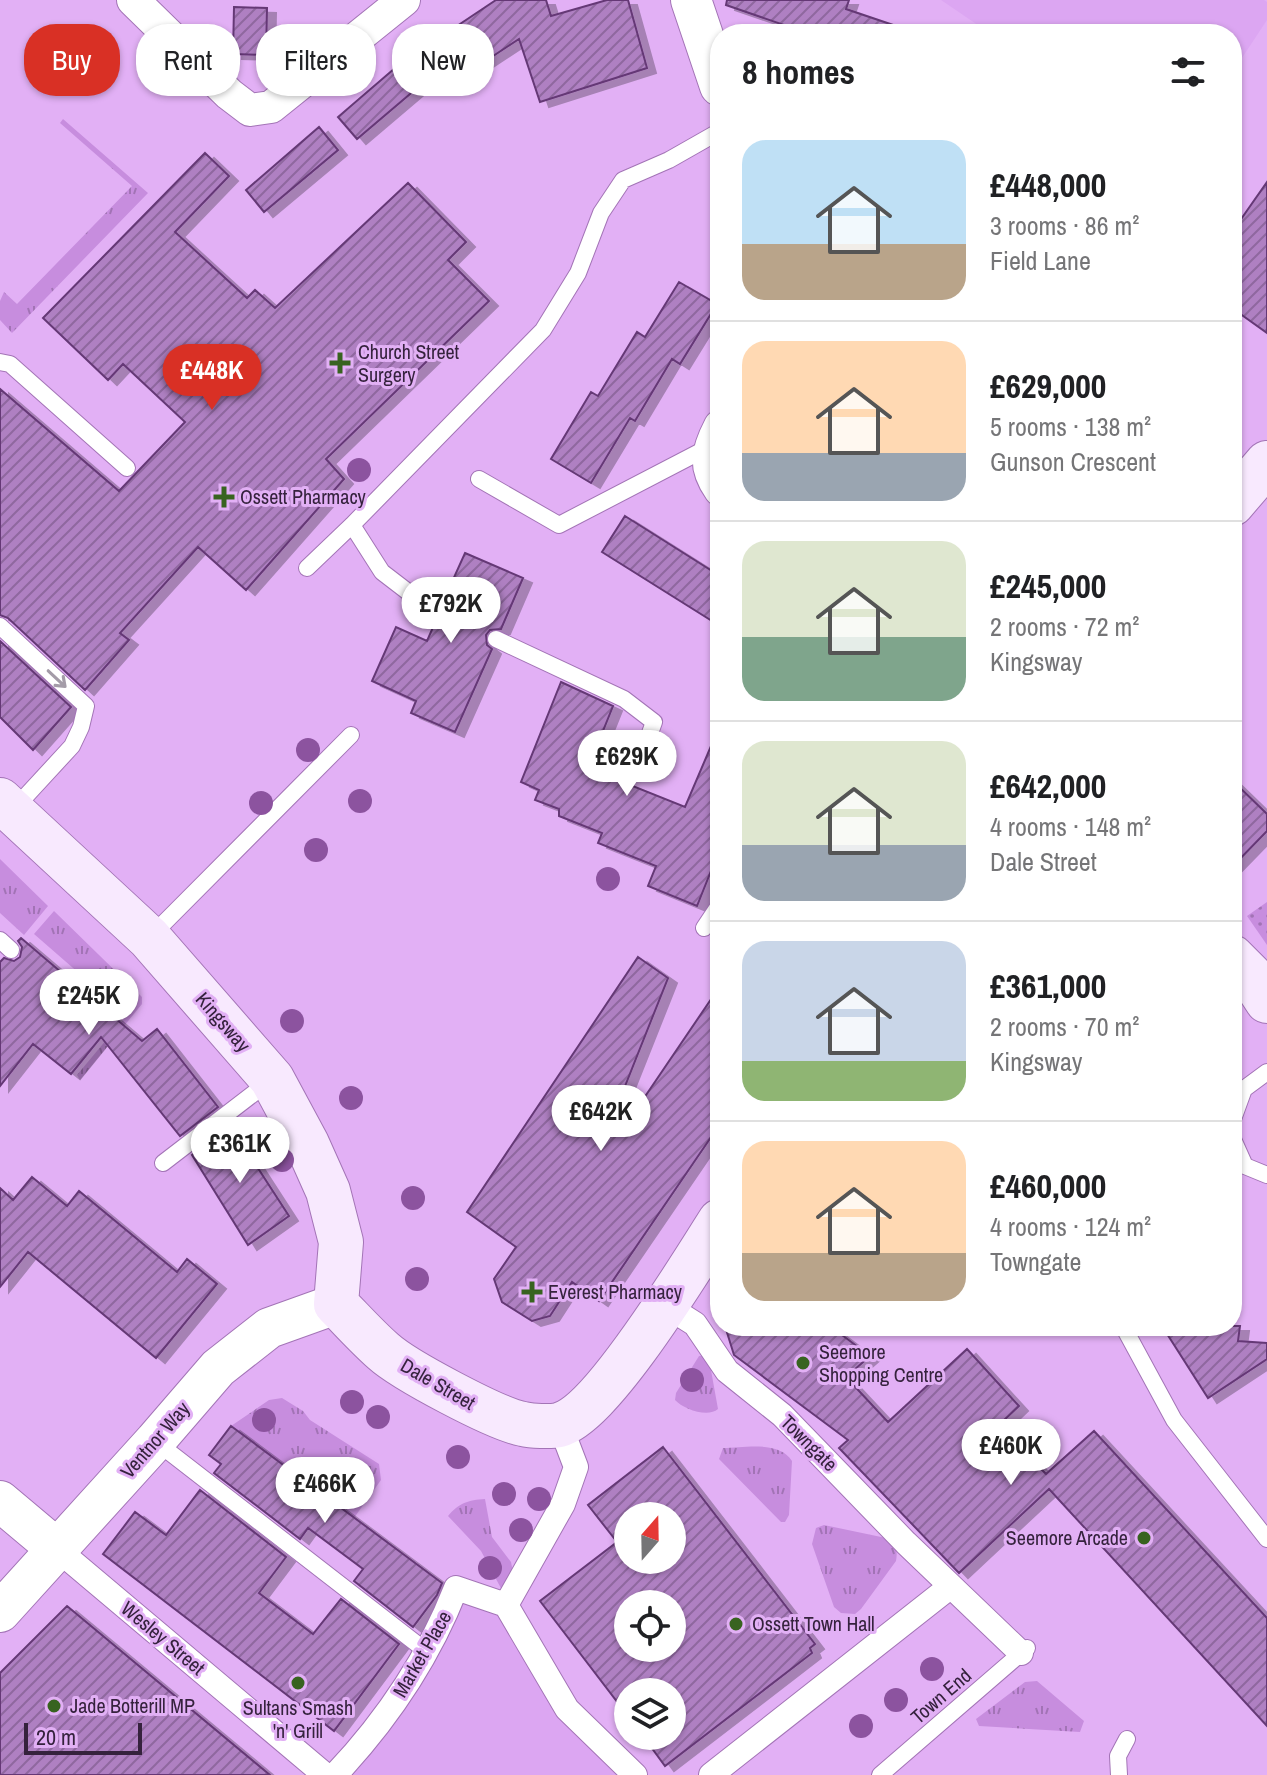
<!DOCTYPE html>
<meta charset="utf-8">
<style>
body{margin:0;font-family:"Archivo Narrow",sans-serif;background:#f6f6f6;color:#202124;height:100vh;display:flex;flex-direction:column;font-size:30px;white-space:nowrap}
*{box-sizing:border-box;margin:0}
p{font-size:26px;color:#757577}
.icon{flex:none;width:44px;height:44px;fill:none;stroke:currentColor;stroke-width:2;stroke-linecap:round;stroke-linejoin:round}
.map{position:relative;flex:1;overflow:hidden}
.sheet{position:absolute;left:710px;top:24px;width:532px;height:1312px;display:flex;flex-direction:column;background:#fff;border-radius:32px;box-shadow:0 2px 6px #0004}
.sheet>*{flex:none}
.hud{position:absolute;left:24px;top:24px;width:566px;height:72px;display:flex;gap:16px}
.needle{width:52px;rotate:20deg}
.controls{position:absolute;left:614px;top:1502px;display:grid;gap:16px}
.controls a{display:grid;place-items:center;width:72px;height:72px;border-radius:50%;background:#fff;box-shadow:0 2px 6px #0004;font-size:40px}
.scale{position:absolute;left:24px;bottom:20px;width:118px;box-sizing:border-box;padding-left:8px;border:4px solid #35223d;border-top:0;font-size:22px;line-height:28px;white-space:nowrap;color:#35223d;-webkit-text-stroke:6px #e2b0f5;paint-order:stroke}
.price{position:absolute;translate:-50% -68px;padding:0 18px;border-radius:28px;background:#fff;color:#222;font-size:26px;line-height:52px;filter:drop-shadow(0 2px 4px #0008)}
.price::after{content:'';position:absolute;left:50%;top:48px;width:24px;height:18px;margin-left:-12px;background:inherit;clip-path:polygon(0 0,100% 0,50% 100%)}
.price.current{background:#d93025;color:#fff}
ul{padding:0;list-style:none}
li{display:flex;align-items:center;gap:24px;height:200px;padding:0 32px}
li+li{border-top:2px solid #e0e0e0}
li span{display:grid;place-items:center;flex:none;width:224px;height:160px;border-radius:24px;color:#555}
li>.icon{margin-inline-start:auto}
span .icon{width:96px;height:96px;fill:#fffc;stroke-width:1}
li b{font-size:34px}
h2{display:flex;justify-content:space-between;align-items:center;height:96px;padding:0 32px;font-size:34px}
.chip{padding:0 28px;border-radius:32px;background:#fff;box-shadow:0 2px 6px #0004;font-size:28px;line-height:72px}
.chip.current{background:#d93025;color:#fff}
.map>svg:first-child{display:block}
.built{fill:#dca6f2}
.grass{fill:url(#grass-tufts)}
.park{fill:url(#park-dots)}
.building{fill:url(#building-hatch);stroke:#653976;stroke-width:2;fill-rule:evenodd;filter:url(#shadow)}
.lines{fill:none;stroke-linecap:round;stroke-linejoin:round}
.service-casing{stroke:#a374b6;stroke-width:18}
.pedestrian-casing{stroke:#a374b6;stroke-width:26}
.minor-casing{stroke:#a374b6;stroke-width:34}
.tertiary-casing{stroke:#a374b6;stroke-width:42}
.secondary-casing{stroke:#a374b6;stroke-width:46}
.service{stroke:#fff;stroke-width:16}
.pedestrian{stroke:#fff;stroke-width:24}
.minor{stroke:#fff;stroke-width:32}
.tertiary{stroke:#fff;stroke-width:40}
.secondary{stroke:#f8e9fe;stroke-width:44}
.tree{fill:#8c539f}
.oneway{stroke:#a49ca8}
.poi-dot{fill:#386320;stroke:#e2b0f5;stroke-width:3}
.labels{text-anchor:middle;stroke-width:6;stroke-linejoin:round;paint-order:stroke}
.poi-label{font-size:20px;fill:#35223d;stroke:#e2b0f5;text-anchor:start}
.street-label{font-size:20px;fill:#35223d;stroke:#e2b0f5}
</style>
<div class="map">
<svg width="1267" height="1775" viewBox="0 0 1267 1775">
<defs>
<pattern id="grass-tufts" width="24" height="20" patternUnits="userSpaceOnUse" patternTransform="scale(2)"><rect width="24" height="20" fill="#c78dde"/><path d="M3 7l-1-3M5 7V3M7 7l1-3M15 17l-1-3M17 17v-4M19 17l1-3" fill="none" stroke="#a273b5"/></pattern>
<pattern id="park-dots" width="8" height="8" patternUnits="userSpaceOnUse" patternTransform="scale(2)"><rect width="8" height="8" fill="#c78dde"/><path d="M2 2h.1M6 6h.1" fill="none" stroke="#a273b5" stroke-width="1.8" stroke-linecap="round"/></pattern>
<pattern id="building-hatch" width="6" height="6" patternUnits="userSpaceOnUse" patternTransform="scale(2)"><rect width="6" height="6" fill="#af80c2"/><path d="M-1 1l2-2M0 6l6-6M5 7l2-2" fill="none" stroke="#8f689f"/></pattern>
<filter id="shadow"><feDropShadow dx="9" dy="5" stdDeviation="0" flood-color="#0004"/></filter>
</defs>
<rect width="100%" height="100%" fill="#e2b0f5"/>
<path class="built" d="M941 0H1264L1267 2V20L1232 73V34H991Z
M456 1588 506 1605 567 1709 635 1775H335Z"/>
<path class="grass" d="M63 119 148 193 12 333 0 320V301L4 292 17 304 132 186 60 123Z
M0 859 48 906 24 935 0 913Z
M54 911 142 997V1004L80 1080 77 1075 127 1015 34 934Z
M706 1355 709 1359 718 1409C708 1418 683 1409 675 1400L676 1393 699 1356Z
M282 1398 303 1411 310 1420 379 1464 381 1480 354 1518 231 1426 269 1400Z
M723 1448C744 1448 779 1440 792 1461L789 1515 785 1522H781L719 1459Z
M485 1499 492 1537 511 1562 515 1582 503 1592 481 1551 448 1516C459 1503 468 1500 485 1499Z
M824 1525 886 1538C896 1544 898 1550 896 1561L861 1609 855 1614 841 1613 834 1607 812 1544 816 1528Z
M1037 1681 1084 1721 1080 1732 979 1726 976 1719 1025 1682Z"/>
<path class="park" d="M1267 902V945L1247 916Z"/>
<path class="building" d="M496 0H546L551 16 607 0H628L647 68 540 102 519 39 446 87 436 72 357 139 338 117 430 38 433 42Z
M727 0H849L846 9 905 29 904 34H810L726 5Z
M234 7 267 8 266 55 233 54Z
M319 127 338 150 264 212 246 190Z
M205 153 229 176 175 232 247 298 255 290 275 308 408 183 466 242 448 260 489 301 326 459 344 479 246 590 198 547 120 633 129 640 85 690 8 618 0 615V389L119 491 185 422 123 364 108 380 43 318Z
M1267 182V333L1232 308V232Z
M679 282 717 304 680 364 672 359 635 421 630 418 591 483 551 459 591 392 598 396 637 332 645 337Z
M625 516 720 576V626L602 552Z
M465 553 523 578 501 629 490 630 486 635 487 645 492 649 455 732 411 713 416 701 372 681 396 627 427 641 434 625H441L447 621 448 612 442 604Z
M0 641 71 707 33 750 0 717Z
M561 682 613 706 597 746 619 755 610 777 685 807 720 725V874L711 871 697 906 648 886 656 866 598 843 602 833 559 816V809L535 800 539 790 521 782Z
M1232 780 1267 814V831L1232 867Z
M21 938 142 1041 157 1029 218 1107 180 1136 101 1037 71 1074 33 1044 0 1086V962L4 958 14 961 20 957 22 947 18 941Z
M638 957 668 978 612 1119 625 1126 720 986V1124L599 1301 572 1282 550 1316 532 1321 502 1302 494 1279 516 1247 467 1212Z
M230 1125 289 1216 248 1245 192 1155Z
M32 1177 67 1206 79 1191 177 1272 187 1259 217 1284 156 1358 28 1252 0 1287V1188L13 1200Z
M725 1326H830L870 1356 846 1377 888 1422 967 1349 1019 1406 999 1425 1046 1474 1094 1431 1267 1618V1726L1049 1489 959 1573 839 1448 848 1440 734 1355Z
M1162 1326H1240L1238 1341 1267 1343V1359L1208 1398Z
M231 1426 442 1583 437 1595 413 1627 354 1581 363 1569 308 1528 300 1539 214 1473 221 1464 209 1455Z
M663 1447 815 1644 810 1648 812 1653 665 1766 643 1736H672V1692H628V1716L540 1601 617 1542 588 1505ZM628 1516H672V1560H628ZM628 1604H672V1648H628Z
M200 1490 286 1557 259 1593 313 1634 341 1599 399 1644 334 1731 103 1554 135 1512 166 1535Z
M67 1606 270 1775H0V1673Z"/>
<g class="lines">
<g class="service-casing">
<path id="service" d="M0 362 10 364 127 468
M479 479 559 525 709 447
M352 525 382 572 438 615
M307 568 352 525 543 330 578 273 601 213 623 180 669 160 720 131
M0 626 86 706 81 727 72 746 13 810
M496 639 624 699 654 722 636 772
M704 928 720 904
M150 937 351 735
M0 940 11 950
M1232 1122 1244 1089 1267 1072
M1232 1137 1245 1166 1267 1175
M163 1163 271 1080
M1123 1326 1174 1420 1267 1539
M155 1441 426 1651
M880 1775 1027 1648
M1119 1775 1118 1756 1127 1739"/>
</g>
<g class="pedestrian-casing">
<path id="pedestrian" d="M665 1305 695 1324 727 1371 782 1415 906 1543 1021 1653
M57 1549 325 1775
M506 1605 563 1504 576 1467 560 1425
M335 1775C386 1721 429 1657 456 1588L506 1605 567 1709 635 1775
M711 1775 951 1586"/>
</g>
<g class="minor-casing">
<path id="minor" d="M133 0 229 94 250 110 271 107 404 0
M720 426C707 451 703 466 720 490"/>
</g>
<g class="tertiary-casing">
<path id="tertiary" d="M691 0 720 86
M0 1501 57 1549
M0 1612 155 1441 218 1368 269 1328 336 1304"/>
</g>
<g class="secondary-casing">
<path id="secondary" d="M1232 504 1267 463
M0 800 149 938 272 1079 307 1144 328 1191 341 1242 336 1304C351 1319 366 1336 383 1351 404 1370 496 1419 523 1424 532 1426 550 1427 559 1425 603 1413 693 1263 720 1221
M1232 957 1250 975 1267 1001"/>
</g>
<use href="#service" class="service"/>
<use href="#pedestrian" class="pedestrian"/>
<use href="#minor" class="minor"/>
<use href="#tertiary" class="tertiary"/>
<use href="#secondary" class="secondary"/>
</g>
<g class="tree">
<circle cx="359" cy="470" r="12"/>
<circle cx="308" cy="750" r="12"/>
<circle cx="360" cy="801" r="12"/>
<circle cx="261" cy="803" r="12"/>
<circle cx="316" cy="850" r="12"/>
<circle cx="608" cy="879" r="12"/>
<circle cx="292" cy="1021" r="12"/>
<circle cx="351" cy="1098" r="12"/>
<circle cx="282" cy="1160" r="12"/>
<circle cx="413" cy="1198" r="12"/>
<circle cx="417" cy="1279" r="12"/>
<circle cx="692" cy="1380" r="12"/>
<circle cx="352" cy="1402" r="12"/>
<circle cx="378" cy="1417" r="12"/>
<circle cx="264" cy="1420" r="12"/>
<circle cx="458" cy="1457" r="12"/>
<circle cx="504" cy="1494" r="12"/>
<circle cx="539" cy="1499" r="12"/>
<circle cx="521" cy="1530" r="12"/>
<circle cx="490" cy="1568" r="12"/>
<circle cx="932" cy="1669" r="12"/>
<circle cx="896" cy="1700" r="12"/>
<circle cx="861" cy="1726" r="12"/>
</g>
<defs><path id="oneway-shaft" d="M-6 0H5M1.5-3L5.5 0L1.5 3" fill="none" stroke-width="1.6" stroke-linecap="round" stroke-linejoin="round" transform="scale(2)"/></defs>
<use class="oneway" href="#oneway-shaft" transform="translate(57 679) rotate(43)"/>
<g class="poi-dot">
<path d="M336 351h8v8h8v8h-8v8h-8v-8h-8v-8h8z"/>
<path d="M220 485h8v8h8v8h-8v8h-8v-8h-8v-8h8z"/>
<path d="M528 1280h8v8h8v8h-8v8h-8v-8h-8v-8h8z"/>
<circle cx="803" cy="1363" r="8"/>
<circle cx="1144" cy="1538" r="8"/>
<circle cx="736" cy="1624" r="8"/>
<circle cx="298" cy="1683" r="8"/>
<circle cx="54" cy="1706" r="8"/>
</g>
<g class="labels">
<g class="poi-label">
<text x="358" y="359">Church Street<tspan x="358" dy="23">Surgery</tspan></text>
<text x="240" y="504">Ossett Pharmacy</text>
<text x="548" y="1299">Everest Pharmacy</text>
<text x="819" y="1359">Seemore<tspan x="819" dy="23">Shopping Centre</tspan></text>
<text x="1128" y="1545" text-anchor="end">Seemore Arcade</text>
<text x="752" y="1631">Ossett Town Hall</text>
<text x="70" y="1713">Jade Botterill MP</text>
<text x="298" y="1715" text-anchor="middle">Sultans Smash<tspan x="298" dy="23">'n' Grill</tspan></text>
</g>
<g class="street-label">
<text transform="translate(223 1022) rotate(49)" y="7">Kingsway</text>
<text transform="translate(438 1384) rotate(30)" y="7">Dale Street</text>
<text transform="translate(155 1440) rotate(-49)" y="7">Ventnor Way</text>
<text transform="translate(809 1443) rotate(45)" y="7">Towngate</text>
<text transform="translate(163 1638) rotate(40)" y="7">Wesley Street</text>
<text transform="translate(422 1654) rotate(-60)" y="7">Market Place</text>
<text transform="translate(941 1696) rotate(-41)" y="7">Town End</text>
</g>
</g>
</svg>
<div class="controls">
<a><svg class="needle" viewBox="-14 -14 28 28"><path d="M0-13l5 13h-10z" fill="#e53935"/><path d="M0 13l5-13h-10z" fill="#757577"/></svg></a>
<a><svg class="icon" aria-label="locate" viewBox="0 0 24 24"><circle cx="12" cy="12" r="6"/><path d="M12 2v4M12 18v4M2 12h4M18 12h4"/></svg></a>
<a><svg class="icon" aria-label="layers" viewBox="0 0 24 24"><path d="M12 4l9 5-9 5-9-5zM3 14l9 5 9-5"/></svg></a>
</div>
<div class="scale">20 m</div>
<b class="price current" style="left:212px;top:412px">£448K</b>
<b class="price" style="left:451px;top:645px">£792K</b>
<b class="price" style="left:627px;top:798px">£629K</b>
<b class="price" style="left:89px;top:1037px">£245K</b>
<b class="price" style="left:601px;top:1153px">£642K</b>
<b class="price" style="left:240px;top:1185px">£361K</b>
<b class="price" style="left:1011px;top:1487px">£460K</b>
<b class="price" style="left:325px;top:1525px">£466K</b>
<div class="hud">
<a class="chip current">Buy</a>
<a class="chip">Rent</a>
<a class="chip">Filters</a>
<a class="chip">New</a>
</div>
<section class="sheet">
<h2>8 homes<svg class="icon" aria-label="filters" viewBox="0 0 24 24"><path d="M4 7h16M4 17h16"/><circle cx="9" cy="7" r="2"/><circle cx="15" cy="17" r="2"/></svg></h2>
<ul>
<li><span style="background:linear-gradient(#bfe0f5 65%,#b9a48a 0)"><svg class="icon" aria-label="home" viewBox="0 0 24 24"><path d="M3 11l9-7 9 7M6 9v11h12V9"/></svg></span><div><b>£448,000</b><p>3 rooms · 86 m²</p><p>Field Lane</p></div></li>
<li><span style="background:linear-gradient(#ffd9b3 70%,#9aa5b1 0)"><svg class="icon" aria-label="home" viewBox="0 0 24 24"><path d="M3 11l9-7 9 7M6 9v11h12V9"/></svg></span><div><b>£629,000</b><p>5 rooms · 138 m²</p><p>Gunson Crescent</p></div></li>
<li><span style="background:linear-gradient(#dfe7d0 60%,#7fa58c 0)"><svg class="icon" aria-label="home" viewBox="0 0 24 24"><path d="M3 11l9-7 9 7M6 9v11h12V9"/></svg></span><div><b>£245,000</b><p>2 rooms · 72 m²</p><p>Kingsway</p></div></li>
<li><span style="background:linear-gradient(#dfe7d0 65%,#9aa5b1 0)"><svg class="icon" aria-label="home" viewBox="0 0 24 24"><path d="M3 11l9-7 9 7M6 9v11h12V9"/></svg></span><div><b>£642,000</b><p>4 rooms · 148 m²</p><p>Dale Street</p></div></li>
<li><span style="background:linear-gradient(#c9d6e8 75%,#8fb573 0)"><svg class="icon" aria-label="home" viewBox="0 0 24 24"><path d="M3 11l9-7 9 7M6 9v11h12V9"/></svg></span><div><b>£361,000</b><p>2 rooms · 70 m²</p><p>Kingsway</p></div></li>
<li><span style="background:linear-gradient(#ffd9b3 70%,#b9a48a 0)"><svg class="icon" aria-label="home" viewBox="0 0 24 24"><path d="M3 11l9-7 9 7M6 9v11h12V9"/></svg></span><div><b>£460,000</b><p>4 rooms · 124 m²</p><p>Towngate</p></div></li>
</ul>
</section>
</div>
